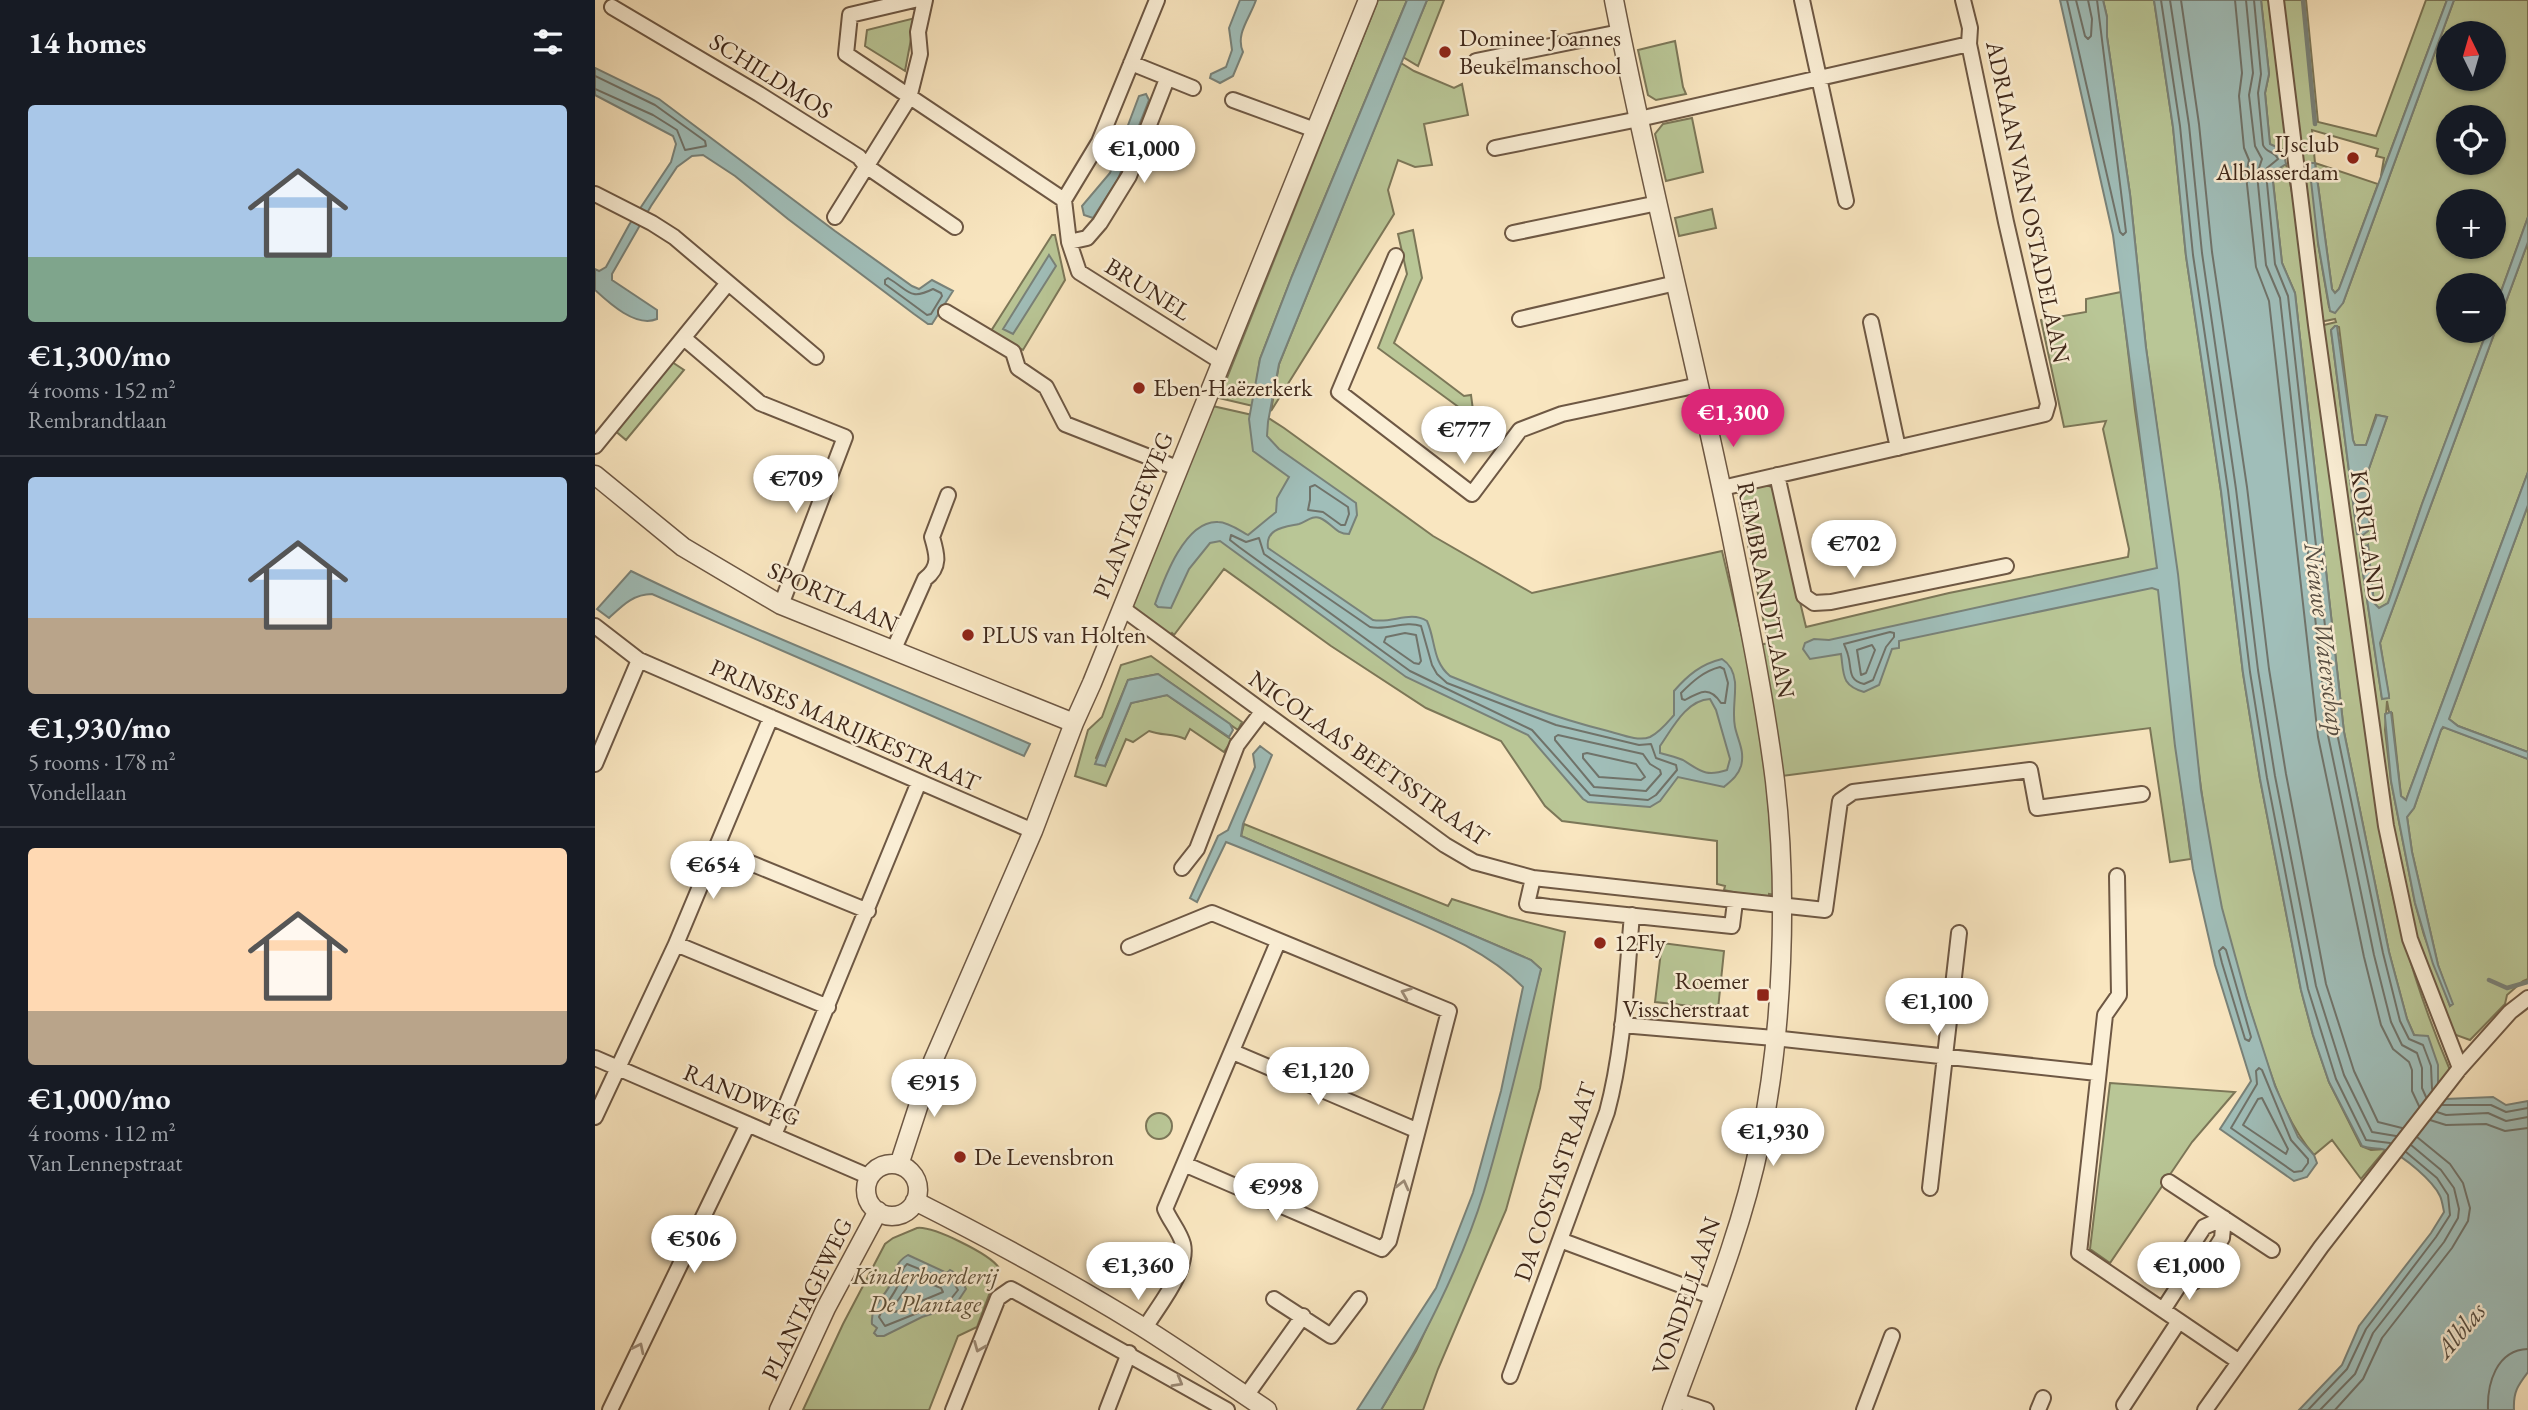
<!DOCTYPE html>
<meta charset="utf-8">
<style>
body{margin:0;font-family:"EB Garamond",serif;background:#20242c;color:#f1f3f6;height:100vh;display:flex;flex-direction:column;font-size:26px;white-space:nowrap}
*{box-sizing:border-box;margin:0}
p{font-size:23px;color:#9ea1a6}
.icon{flex:none;width:38px;height:38px;fill:none;stroke:currentColor;stroke-width:2;stroke-linecap:round;stroke-linejoin:round}
.map{position:relative;flex:1;overflow:hidden}
.sheet{display:flex;flex-direction:column;background:#171b24;width:595px}
.sheet>*{flex:none}
.needle{width:46px;rotate:355deg}
.controls{position:absolute;left:1841px;top:21px;display:grid;gap:14px}
.controls a{display:grid;place-items:center;width:70px;height:70px;border-radius:50%;background:#171b24;box-shadow:0 2px 5px #0004;font-size:35px}
.price{position:absolute;translate:-50% -60px;padding:0 16px;border-radius:24px;background:#fff;color:#222;font-size:23px;line-height:46px;filter:drop-shadow(0 2px 4px #0008)}
.price::after{content:'';position:absolute;left:50%;top:42px;width:21px;height:16px;margin-left:-10px;background:inherit;clip-path:polygon(0 0,100% 0,50% 100%)}
.price.on{background:#db2777;color:#fff}
ul{padding:0;list-style:none}
li{display:grid;align-content:center;gap:14px;height:371px;padding:0 28px}
li+li{border-top:2px solid #363941}
li span{display:grid;place-items:center;height:217px;border-radius:7px;color:#555}
li>.icon{margin-inline-start:auto}
span .icon{width:126px;height:126px;fill:#fffc;stroke-width:1}
li b{font-size:30px}
h2{display:flex;justify-content:space-between;align-items:center;height:84px;padding:0 28px;font-size:30px}
main{display:flex;flex:1;min-height:0}
.map>svg:first-child{display:block}
.green{fill:#b9c696;stroke:#7c7758;stroke-width:2;fill-rule:evenodd}
.water{fill:#a0beb9;stroke:#798279;stroke-width:2;fill-rule:evenodd}
.lines{fill:none;stroke-linecap:round;stroke-linejoin:round}
.shore{stroke:#70736a;stroke-width:2}
.stream{stroke:#798279;stroke-width:4.5}
.minor-casing{stroke:#6e5844;stroke-width:18}
.tertiary-casing{stroke:#6e5844;stroke-width:21}
.minor{stroke:#fbefd6;stroke-width:14}
.tertiary{stroke:#fbefd6;stroke-width:18}
.oneway{stroke:#9d8c78}
.poi-dot{fill:#8f2418;stroke:#fbefd6;stroke-width:2.5}
.labels{text-anchor:middle;stroke-width:5;stroke-linejoin:round;paint-order:stroke}
.poi-label{font-size:24px;fill:#3f281a;stroke:#fbefd6;text-anchor:start}
.street-label{font-size:24px;fill:#3f281a;stroke:#fbefd6}
.park-label{font-size:24px;font-style:italic;fill:#5e5039;stroke:#fbefd6}
.water-label{font-size:26px;font-style:italic;fill:#574e42;stroke:#fbefd6}
</style>
<main>
<section class="sheet">
<h2>14 homes<svg class="icon" aria-label="filters" viewBox="0 0 24 24"><path d="M4 7h16M4 17h16"/><circle cx="9" cy="7" r="2"/><circle cx="15" cy="17" r="2"/></svg></h2>
<ul>
<li><span style="background:linear-gradient(#a9c7e8 70%,#7fa58c 0)"><svg class="icon" aria-label="home" viewBox="0 0 24 24"><path d="M3 11l9-7 9 7M6 9v11h12V9"/></svg></span><div><b>€1,300/mo</b><p>4 rooms · 152 m²</p><p>Rembrandtlaan</p></div></li>
<li><span style="background:linear-gradient(#a9c7e8 65%,#b9a48a 0)"><svg class="icon" aria-label="home" viewBox="0 0 24 24"><path d="M3 11l9-7 9 7M6 9v11h12V9"/></svg></span><div><b>€1,930/mo</b><p>5 rooms · 178 m²</p><p>Vondellaan</p></div></li>
<li><span style="background:linear-gradient(#ffd9b3 75%,#b9a48a 0)"><svg class="icon" aria-label="home" viewBox="0 0 24 24"><path d="M3 11l9-7 9 7M6 9v11h12V9"/></svg></span><div><b>€1,000/mo</b><p>4 rooms · 112 m²</p><p>Van Lennepstraat</p></div></li>
</ul>
</section>
<div class="map">
<svg width="1933" height="1410" viewBox="0 0 1933 1410">
<rect width="100%" height="100%" fill="#f9e6c0"/>
<filter id="stains"><feTurbulence type="fractalNoise" baseFrequency=".00286" numOctaves="4"/><feColorMatrix values="0 0 0 0 .2 0 0 0 0 .09 0 0 0 0 .02 0 0 0 .5 -.17"/></filter>
<radialGradient id="worn" r=".72"><stop offset=".6" stop-color="#630" stop-opacity="0"/><stop offset="1" stop-color="#630" stop-opacity=".3"/></radialGradient>
<path class="green" d="M783 0H812L697 276 665 359 658 406 624 398Z
M832 0H849L823 66 808 57Z
M1508 0H1559L1578 127 1591 256 1626 491 1648 673 1665 779 1706 990 1718 1035 1734 1082 1766 1146 1776 1150 1791 1149 1766 1179 1737 1140 1719 1155C1689 1120 1675 1073 1661 1029 1649 989 1635 947 1626 906 1613 845 1605 782 1597 721L1578 724 1596 859 1575 862 1555 728 1171 778 1181 895 1174 894V900L1129 890 1130 886 1122 884V841L967 821 950 806 906 741 831 708 736 646 629 569 579 635 577 633 573 638 533 606 613 405 675 419 689 428 838 536 937 593 1127 551 1150 649 1173 643 1143 496C1151 487 1166 482 1177 487L1179 493 1211 627 1354 593 1533 557 1534 549 1508 429 1511 421 1469 427 1446 320 1491 312V299L1526 292 1540 410 1561 555 1579 552 1551 348 1535 194 1512 37V17Z
M1666 0H1675L1689 107 1692 147 1688 150 1675 145 1670 93 1674 74Z
M1686 0H1711L1723 122 1781 136 1831 0H1852L1786 176 1789 158 1781 156 1783 149 1717 130 1720 163 1783 184 1744 289 1740 293 1737 289 1720 163 1723 243 1734 307 1748 303 1859 0H1933V217L1899 311V285H1853V331H1892L1827 504 1793 603 1784 608 1779 604 1773 545 1765 553 1787 698H1794L1785 643 1933 242V472L1811 800 1806 796 1797 713 1794 712 1792 701 1790 730 1796 781 1820 903 1829 935 1855 1006 1857 1004 1843 965 1817 852 1812 817 1819 808 1846 730 1849 727 1933 759V979L1928 981 1912 995 1910 1004 1875 1040 1861 1035 1849 1022 1826 953 1810 896 1798 839 1725 326 1741 322 1740 319 1725 322ZM1853 33H1899V79H1853ZM1853 117H1899V163H1853ZM1853 201H1899V247H1853ZM1740 326 1744 327 1758 440 1760 445H1771L1781 415 1792 417 1771 477 1775 517 1762 533 1736 330Z
M320 18 310 71 270 46 272 30Z
M1080 41 1088 87 1091 94 1061 100 1053 95 1043 50Z
M806 63 819 71 859 88 867 84 873 115 829 124 837 165 820 167 803 160 793 190 799 214 676 411 684 364Z
M1097 118 1108 172 1071 181 1060 134 1068 124Z
M1691 164 1699 202 1787 844C1801 920 1825 1000 1855 1070L1843 1084C1843 1060 1838 1055 1823 1036L1819 1035 1812 1019 1794 952 1749 732 1700 293 1687 263 1677 172Z
M1117 209 1121 228 1084 236 1080 218Z
M818 230 827 278 799 343 869 396 876 395 878 410 869 411 783 348 812 274 803 234Z
M457 235H460L470 280 428 350 396 331Z
M74 360 89 370 31 440 18 429Z
M1933 505V752L1863 726 1854 719Z
M556 656 647 722 643 730 563 674 533 680 501 758 510 766 536 703 572 695 637 740 629 752 595 729 590 739C578 733 567 736 554 731L538 742 531 739 511 786 480 776 493 730 507 717 526 665Z
M649 824 853 906 857 899 913 917 970 932 945 1088 911 1210 843 1369 828 1410H786L821 1351 860 1266 946 969 936 960 646 836Z
M1067 943 1129 951 1123 1009 1060 1002Z
M1515 1083 1640 1092 1597 1142 1515 1263 1495 1249Z
M551 1126a13 13 0 1 1 26 0a13 13 0 1 1-26 0Z
M322 1228C338 1226 395 1254 404 1268L382 1327 363 1336 334 1410H208L248 1324 290 1244 298 1238Z"/>
<path class="water" d="M645 0H661C655 18 640 34 648 52L638 76 625 83 615 78 616 74 631 67 637 50 634 28Z
M812 0H832L684 364 673 422 672 436 684 449 761 503 762 515 754 534C740 534 737 523 725 518 717 515 711 522 704 524 690 527 670 528 673 548L778 620C797 624 815 610 832 621 841 641 837 661 855 676 909 698 956 717 1013 731 1025 734 1043 742 1055 737 1065 732 1072 723 1079 715V691C1093 675 1106 664 1127 659 1135 664 1139 673 1140 682 1141 697 1137 712 1140 727 1143 741 1150 751 1146 766 1143 776 1136 781 1129 787L1083 777 1065 801 1055 807 993 802 988 799 933 735 811 677 625 541 615 543 594 569 576 608 563 607 560 604C569 579 590 520 623 522 633 522 644 530 653 535L681 512 682 498 694 477 658 451 654 419 665 359 697 276ZM1115 699 1121 710 1135 759 1132 770C1110 777 1106 771 1088 760 1081 757 1073 755 1065 753V746C1077 729 1091 700 1115 699Z
M1465 0H1508L1512 17V37L1535 194 1551 348 1583 574 1606 790 1620 871 1627 908 1652 999 1680 1086 1703 1137 1719 1155 1722 1163 1712 1177 1699 1181 1625 1129 1656 1081 1620 965 1598 869 1580 746 1563 590 1557 588 1304 641V648L1297 649 1284 685 1269 692C1246 685 1249 675 1246 654L1215 659 1208 649 1210 643 1219 639 1234 640 1562 568 1518 235Z
M1559 0H1666L1674 74 1670 93 1675 144 1688 150 1691 164 1677 173 1687 263 1700 293 1749 732 1794 952 1812 1019 1819 1035 1833 1036 1843 1065V1085L1850 1099 1898 1097 1911 1105 1933 1101V1372C1923 1385 1918 1392 1919 1410H1704L1747 1365 1764 1326 1836 1233 1849 1212C1848 1207 1847 1200 1845 1196 1838 1181 1809 1156 1794 1151 1786 1147 1776 1150 1767 1146L1734 1082 1718 1035 1706 990 1665 779 1648 673 1626 491 1591 256 1578 127Z
M1852 0H1859L1748 303 1740 313 1735 311 1723 243 1714 163H1720L1737 289 1740 293 1744 289Z
M0 68 64 99 240 231 317 286 324 289 337 280 358 291 337 324H333L319 314 193 219 140 176 108 155 97 156 82 167 56 206 17 274V280L62 310V319C41 328 14 303 0 290V269L4 271 11 267 34 225 76 162 81 144 78 136 0 95Z
M551 94 554 100 523 179 498 218 489 215 487 206 515 173 544 96Z
M1933 217V242L1785 643 1794 695V698L1787 699 1765 553 1769 546 1773 545 1779 603 1784 608 1793 603 1827 504 1892 331H1899V311Z
M454 255 461 266 418 334 408 329Z
M1740 326H1742L1758 440 1760 445H1771L1782 415 1792 417 1771 477 1775 517 1773 531 1768 535 1762 534 1736 330Z
M1933 472V505L1854 719 1863 726 1933 752V759L1848 727 1846 730 1819 808 1812 817 1817 852 1843 965 1858 1004 1855 1006 1838 964 1820 903 1796 781 1790 717V714L1796 712 1806 796 1811 800Z
M36 571C167 635 302 686 435 744L429 756 57 594C38 594 27 606 14 618L2 609Z
M563 674 635 724 638 730 634 737 572 695 536 703 510 766 500 764 533 680Z
M665 746 677 755 648 824 646 836 936 960 946 969C928 1043 911 1120 889 1192 865 1269 827 1342 786 1410H762L841 1288 878 1193 906 1091 928 987C889 948 834 928 784 906 733 884 682 862 631 842L602 902 595 898 623 836 633 830 660 767 658 754Z
M313 1255 352 1273 355 1270 365 1276 371 1289 363 1301 365 1305 327 1317 289 1336H282L279 1333 282 1328 277 1324C275 1306 290 1297 296 1283 302 1271 299 1263 313 1255Z"/>
<g class="lines">
<path class="shore" d="M1472 0 1525 232 1528 235 1531 232 1502 0
M1481 0 1490 36 1493 39 1496 36 1497 19 1493 0
M1566 0 1585 126 1598 255 1633 490 1655 672 1672 778 1713 989 1741 1079 1771 1140 1795 1143
M1575 0 1594 125 1607 253 1641 489 1663 670 1680 776 1721 986 1749 1075 1777 1132 1801 1136
M1586 0 1604 124 1617 252 1652 487 1674 669 1691 774 1731 984 1759 1071 1783 1122 1807 1128
M1640 0 1647 73 1644 96 1649 148 1654 160 1651 175 1661 267 1674 301 1723 737 1769 957 1786 1025 1798 1049 1814 1062 1817 1070V1091L1824 1106
M1651 0 1658 73 1654 95 1660 146 1667 159 1662 174 1671 265 1685 298 1733 735 1779 955 1796 1022 1807 1045 1822 1053 1827 1068V1088L1831 1097
M1659 0 1666 74 1663 93 1668 145C1671 153 1680 151 1683 159L1672 168 1671 173 1680 264 1693 296 1742 733 1788 953 1805 1021 1814 1039 1828 1045 1836 1066 1837 1089
M0 76 60 105 110 141 111 146 90 150 82 130 58 115 0 89
M293 278C314 290 314 301 338 289L346 293 347 296 336 314 332 315 290 284V280Z
M720 485 753 507 754 514 750 525H746L728 512 713 510 715 500V487Z
M636 535 651 542 664 538 669 554 775 627C792 631 810 620 826 626L837 665 842 674 852 683 961 725 1044 745 1056 744 1061 758 1081 765 1082 770 1061 795 1053 800 995 795 937 730 815 671 644 547 635 540Z
M1295 632 1299 633V637L1291 647 1278 680 1269 684C1252 680 1257 668 1253 655 1252 651 1250 647 1249 644Z
M810 633 821 635 826 661 824 664 819 663 789 642 791 637Z
M1277 645 1280 650 1271 673 1266 675 1262 650Z
M1125 667 1129 669 1133 683 1130 703H1126C1115 686 1106 691 1090 700L1087 699 1086 693C1098 681 1109 671 1125 667Z
M963 735 1048 754 1055 764 1065 770 1066 774 1051 791 999 787 960 740V737Z
M992 753 1041 764 1050 777 1046 780 1004 777 988 758V754Z
M1628 947 1631 950 1656 1037 1654 1041 1650 1039 1627 963 1624 951Z
M1664 1068 1667 1070 1696 1140 1713 1159V1163L1707 1171 1699 1172 1636 1128 1662 1084 1661 1071Z
M1667 1098 1693 1149 1691 1154 1648 1125 1663 1099Z
M1847 1105H1896L1911 1112 1933 1108
M1842 1112 1851 1115 1893 1113 1911 1121 1933 1117
M1835 1120 1851 1125 1891 1124 1910 1131 1933 1128
M312 1264 349 1279 357 1280 363 1290 355 1300 290 1326 284 1317C289 1305 298 1297 303 1285 307 1277 304 1271 312 1264Z
M316 1276 346 1288 348 1292 300 1312 298 1307 311 1289Z
M1713 1410 1752 1369 1771 1329 1841 1237 1855 1215 1853 1195 1842 1178 1811 1152
M1725 1410 1760 1374 1778 1333 1849 1242 1863 1218 1864 1209 1859 1188 1846 1170 1816 1145
M1740 1410 1768 1379 1787 1338 1857 1248 1873 1221 1875 1208 1868 1183 1855 1164 1822 1137
M1893 1410C1892 1384 1901 1350 1933 1349"/>
<path class="stream" d="M1708 0 1720 124
M1894 980 1912 988 1933 982"/>
<g class="minor-casing">
<path id="minor" d="M319 0 255 15 251 54 469 200 504 142 562 0
M1207 0 1251 201
M1681 0 1721 325 1791 826 1815 939 1865 1068
M17 7 164 94 264 157 271 166 360 227
M881 61 1025 32
M536 63 598 88
M638 100 720 130
M900 148 1044 119 1374 44
M0 194 57 223 79 237 221 357
M469 200 474 242 484 272 625 361
M240 217 314 98 325 54 323 32 330 0
M918 233 1063 203
M474 242 492 238 505 223 534 176 572 79
M801 256 744 392 877 494 925 430 967 414 1104 385
M351 312 418 352 423 368 451 387 470 424 582 468
M925 319 1081 283
M1276 322 1303 448
M90 339 165 403 250 437 186 605
M0 446 133 283
M1182 475 1209 596 1219 603 1236 602 1411 566
M1127 488 1450 414 1453 404 1411 222 1374 44 1375 28 1368 0
M527 608 850 845 879 862 938 878 1230 910 1245 801 1258 792 1435 770 1442 808 1547 794
M0 626 44 660 438 831
M298 651 330 579C346 567 342 554 337 537L353 495
M0 764 44 660
M121 849 273 911
M587 868 602 849 642 745 667 712
M1522 876 1524 995 1510 1015 1484 1253 1643 1361
M938 878 932 904 954 907 1137 926 1140 902
M81 944 233 1007
M534 947 617 913 854 1011 794 1241 787 1249 589 1164
M1027 1025 1179 1038 1502 1073
M638 1052 821 1130
M0 1058 275 1177
M0 1117 81 944 176 717
M179 1135 324 782
M1574 1182 1677 1250
M1335 1188 1364 933
M1629 1218 1627 1238 1599 1282 1581 1270 1609 1227Z
M965 1240 1118 1297
M679 1299 736 1336 764 1299
M1568 1310 1590 1276
M550 1328C563 1306 594 1270 588 1244 585 1232 575 1221 570 1209L683 942
M915 1376 1012 1112C1029 1049 1031 981 1037 915
M651 1396 708 1316
M1080 1400 1111 1410
M1529 1405 1584 1321
M15 1410 153 1124
M358 1410 403 1298 416 1289 632 1410
M512 1410 534 1353
M1269 1410 1297 1336
M1443 1410 1448 1398
M1610 1410 1726 1247 1865 1068 1915 1012 1933 998"/>
</g>
<g class="tertiary-casing">
<path id="tertiary" d="M1019 0C1053 175 1098 349 1134 524 1151 609 1169 694 1180 781 1193 892 1188 1032 1165 1142 1146 1234 1109 1322 1077 1410
M0 475 88 547 186 605 479 723
M271 1190a26 26 0 1 1 52 0a26 26 0 1 1-52 0Z
M304 1165 338 1061 438 831 479 723 497 683 773 0
M320 1201C397 1240 473 1281 546 1326 589 1353 630 1382 672 1410
M184 1410 231 1308 283 1211"/>
</g>
<use href="#minor" class="minor"/>
<use href="#tertiary" class="tertiary"/>
</g>
<defs><path id="oneway-chevron" d="M-2-3.5L2.5 0L-2 3.5" fill="none" stroke-width="1.6" stroke-linecap="round" stroke-linejoin="round" transform="scale(1.75)"/></defs>
<g class="oneway">
<use href="#oneway-chevron" transform="translate(811 993) rotate(-158)"/>
<use href="#oneway-chevron" transform="translate(808 1185) rotate(-76)"/>
<use href="#oneway-chevron" transform="translate(384 1347) rotate(112)"/>
<use href="#oneway-chevron" transform="translate(44 1348) rotate(-64)"/>
<use href="#oneway-chevron" transform="translate(583 1382) rotate(30)"/>
</g>
<g class="poi-dot">
<circle cx="850" cy="52" r="7"/>
<circle cx="1758" cy="158" r="7"/>
<circle cx="544" cy="388" r="7"/>
<circle cx="373" cy="635" r="7"/>
<circle cx="1005" cy="943" r="7"/>
<rect x="1161" y="988" width="14" height="14" rx="3.5"/>
<circle cx="365" cy="1157" r="7"/>
</g>
<g class="labels">
<g class="poi-label">
<text x="864" y="46">Dominee Joannes<tspan x="864" dy="28">Beukelmanschool</tspan></text>
<text x="1744" y="152" text-anchor="end">IJsclub<tspan x="1744" dy="28">Alblasserdam</tspan></text>
<text x="558" y="396">Eben-Haëzerkerk</text>
<text x="387" y="643">PLUS van Holten</text>
<text x="1019" y="951">12Fly</text>
<text x="1154" y="989" text-anchor="end">Roemer<tspan x="1154" dy="28">Visscherstraat</tspan></text>
<text x="379" y="1165">De Levensbron</text>
</g>
<g class="street-label">
<text transform="translate(176 76) rotate(32)" y="8">SCHILDMOS</text>
<text transform="translate(1433 202) rotate(78)" y="8">ADRIAAN VAN OSTADELAAN</text>
<text transform="translate(553 289) rotate(32)" y="8">BRUNEL</text>
<text transform="translate(538 515) rotate(-68)" y="8">PLANTAGEWEG</text>
<text transform="translate(1773 536) rotate(82)" y="8">KORTLAND</text>
<text transform="translate(1171 590) rotate(79)" y="8">REMBRANDTLAAN</text>
<text transform="translate(238 597) rotate(24)" y="8">SPORTLAAN</text>
<text transform="translate(250 725) rotate(24)" y="8">PRINSES MARIJKESTRAAT</text>
<text transform="translate(774 758) rotate(35)" y="8">NICOLAAS BEETSSTRAAT</text>
<text transform="translate(147 1095) rotate(23)" y="8">RANDWEG</text>
<text transform="translate(960 1182) rotate(-71)" y="8">DA COSTASTRAAT</text>
<text transform="translate(1091 1296) rotate(-71)" y="8">VONDELLAAN</text>
<text transform="translate(212 1299) rotate(-64)" y="8">PLANTAGEWEG</text>
</g>
<g class="park-label">
<text x="330" y="1284">Kinderboerderij<tspan x="330" dy="28">De Plantage</tspan></text>
</g>
<g class="water-label">
<text transform="translate(1730 639) rotate(83)" y="9">Nieuwe Waterschap</text>
<text transform="translate(1865 1330) rotate(-50)" y="9">Alblas</text>
</g>
</g>
<rect width="100%" height="100%" filter="url(#stains)"/>
<rect width="100%" height="100%" fill="url(#worn)"/>
</svg>
<div class="controls">
<a><svg class="needle" viewBox="-14 -14 28 28"><path d="M0-13l5 13h-10z" fill="#e53935"/><path d="M0 13l5-13h-10z" fill="#9ea1a6"/></svg></a>
<a><svg class="icon" aria-label="locate" viewBox="0 0 24 24"><circle cx="12" cy="12" r="6"/><path d="M12 2v4M12 18v4M2 12h4M18 12h4"/></svg></a>
<a>+</a>
<a>−</a>
</div>
<b class="price" style="left:549px;top:185px">€1,000</b>
<b class="price on" style="left:1138px;top:449px">€1,300</b>
<b class="price" style="left:869px;top:466px">€777</b>
<b class="price" style="left:201px;top:515px">€709</b>
<b class="price" style="left:1259px;top:580px">€702</b>
<b class="price" style="left:118px;top:901px">€654</b>
<b class="price" style="left:1342px;top:1038px">€1,100</b>
<b class="price" style="left:723px;top:1107px">€1,120</b>
<b class="price" style="left:339px;top:1119px">€915</b>
<b class="price" style="left:1178px;top:1168px">€1,930</b>
<b class="price" style="left:681px;top:1223px">€998</b>
<b class="price" style="left:99px;top:1275px">€506</b>
<b class="price" style="left:543px;top:1302px">€1,360</b>
<b class="price" style="left:1594px;top:1302px">€1,000</b>
</div>
</main>
